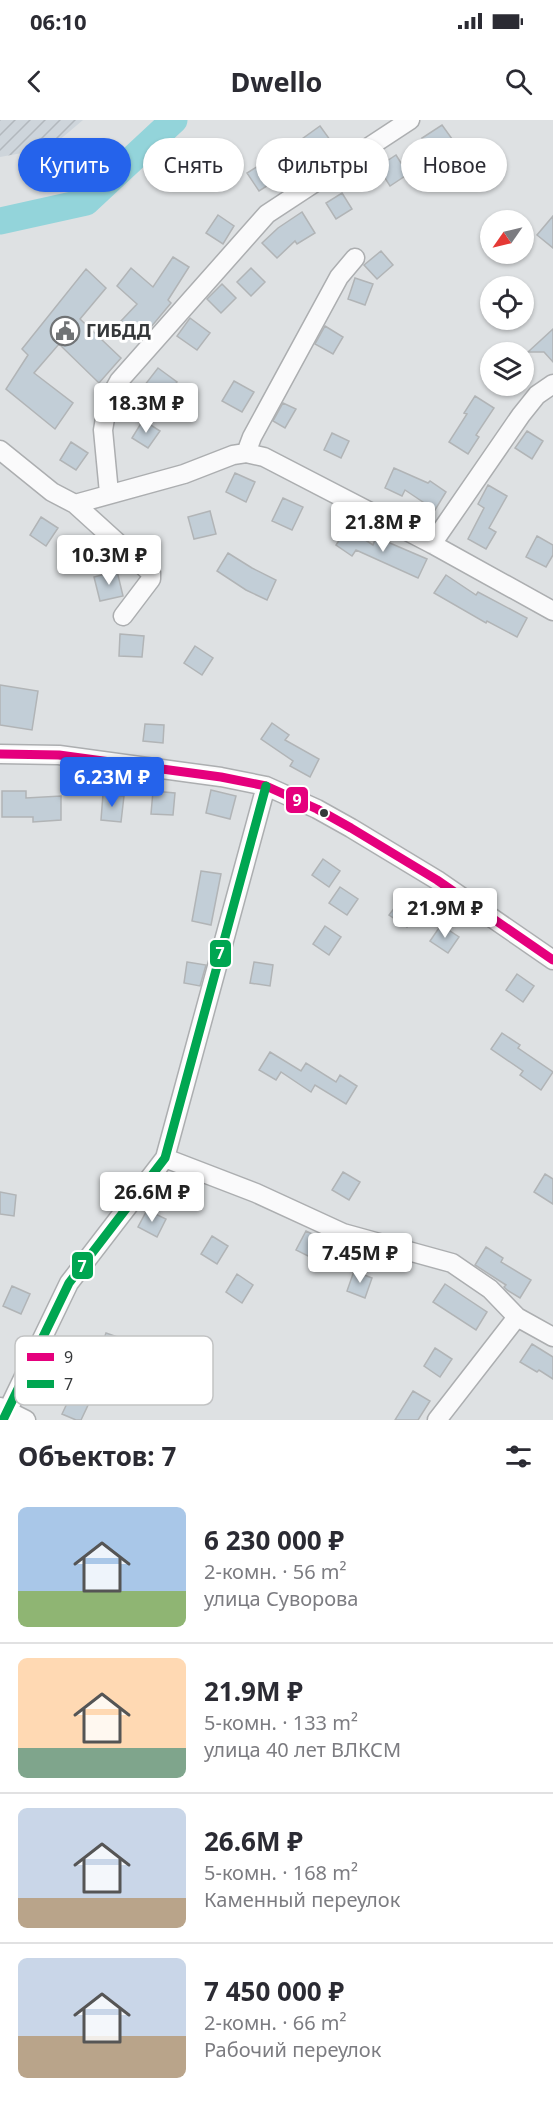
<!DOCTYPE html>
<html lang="ru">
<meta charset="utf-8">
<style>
body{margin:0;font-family:"Noto Sans",sans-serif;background:#f2f2f3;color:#2b2b33;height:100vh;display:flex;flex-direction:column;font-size:22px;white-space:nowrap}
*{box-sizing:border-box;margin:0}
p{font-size:20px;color:#7c7c81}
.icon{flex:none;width:33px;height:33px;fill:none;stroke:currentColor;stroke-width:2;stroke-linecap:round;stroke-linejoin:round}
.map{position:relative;height:1300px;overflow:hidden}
.details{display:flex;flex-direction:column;background:#fff;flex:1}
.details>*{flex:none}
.banner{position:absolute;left:18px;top:18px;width:518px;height:54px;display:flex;gap:12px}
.needle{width:39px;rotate:236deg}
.tools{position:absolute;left:480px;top:90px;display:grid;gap:12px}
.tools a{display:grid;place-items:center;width:54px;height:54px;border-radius:50%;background:#fff;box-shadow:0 2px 4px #0004;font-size:30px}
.price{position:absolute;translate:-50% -51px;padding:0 14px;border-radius:6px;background:#fff;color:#222;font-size:20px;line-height:39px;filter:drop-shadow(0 2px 3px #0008)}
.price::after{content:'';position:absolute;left:50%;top:36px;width:18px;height:14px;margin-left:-9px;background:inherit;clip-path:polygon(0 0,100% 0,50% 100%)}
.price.active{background:#2563eb;color:#fff}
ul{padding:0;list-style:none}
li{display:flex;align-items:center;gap:18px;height:150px;padding:0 18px}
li+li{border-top:2px solid #e1e1e2}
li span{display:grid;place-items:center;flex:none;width:168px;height:120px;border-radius:9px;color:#555}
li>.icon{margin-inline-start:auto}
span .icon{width:72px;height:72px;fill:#fffc;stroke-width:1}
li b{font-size:26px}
h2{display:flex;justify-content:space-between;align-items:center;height:72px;padding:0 18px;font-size:26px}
.chip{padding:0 21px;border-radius:27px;background:#fff;box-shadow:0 2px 4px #0004;font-size:21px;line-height:54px}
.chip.active{background:#2563eb;color:#fff}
.status{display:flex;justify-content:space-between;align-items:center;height:42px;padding:0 30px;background:#fff;direction:ltr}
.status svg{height:16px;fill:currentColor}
header{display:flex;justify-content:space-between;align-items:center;height:78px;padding:0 18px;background:#fff;font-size:27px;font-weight:700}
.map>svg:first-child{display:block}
.industrial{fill:url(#industrial-furrows)}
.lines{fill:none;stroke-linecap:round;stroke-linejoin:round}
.river{stroke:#93d4da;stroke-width:27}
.building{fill:#c2ced7;stroke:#b1b4b6;stroke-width:1.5}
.minor-casing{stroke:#acaeb0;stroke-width:21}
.minor{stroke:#fafafb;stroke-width:18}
.bus-1-casing{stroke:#fff;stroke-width:14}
.bus-2-casing{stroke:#fff;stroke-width:14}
.bus-1{stroke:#e5007d;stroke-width:9}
.bus-2{stroke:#00a651;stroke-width:9}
.bus-dot{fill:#35383a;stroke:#fff;stroke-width:2}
.labels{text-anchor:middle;stroke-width:6;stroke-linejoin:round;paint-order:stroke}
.poi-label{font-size:18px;font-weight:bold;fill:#35383a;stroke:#fff;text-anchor:start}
.key{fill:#fff;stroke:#c2c3c4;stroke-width:1.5}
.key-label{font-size:16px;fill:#35383a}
.line-badge{stroke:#fff;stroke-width:2}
.badge-label{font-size:16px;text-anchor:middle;font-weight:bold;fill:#fff}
</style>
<div class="status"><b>06:10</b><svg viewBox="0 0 49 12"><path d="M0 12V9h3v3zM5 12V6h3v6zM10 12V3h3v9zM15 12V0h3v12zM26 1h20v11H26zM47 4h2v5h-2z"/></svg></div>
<header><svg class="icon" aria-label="back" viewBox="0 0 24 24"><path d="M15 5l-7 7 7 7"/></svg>Dwello<svg class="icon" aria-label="search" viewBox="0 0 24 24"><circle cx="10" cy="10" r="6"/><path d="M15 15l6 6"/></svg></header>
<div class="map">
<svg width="553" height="1300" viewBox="0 0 553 1300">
<defs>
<pattern id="industrial-furrows" width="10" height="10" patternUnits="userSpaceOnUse" patternTransform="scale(1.5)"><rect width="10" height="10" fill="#ced5db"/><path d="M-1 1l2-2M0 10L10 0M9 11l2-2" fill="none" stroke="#b2b8bd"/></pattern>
</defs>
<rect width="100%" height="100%" fill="#dee1e3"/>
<path class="industrial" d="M0 0H83L50 28 0 37Z"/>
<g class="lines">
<path class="river" d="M0 101 86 82 174 0"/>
</g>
<path class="building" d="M442 5 455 23 435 37 422 18Z
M320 6 333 24 315 37 302 19Z
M396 35 408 54 390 66 378 47Z
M266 41 278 59 259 71 247 53Z
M342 73 352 89 336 99 326 83Z
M302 92 315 113 297 124 295 121 277 138 262 123 278 108Z
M218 95 234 106 223 124 206 113Z
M553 96V128L537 115Z
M381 131 393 145 377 159 364 145Z
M173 137 189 147 168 180 171 183 141 219 121 201 137 184 117 166 131 148 153 167Z
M251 148 265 162 251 176 237 162Z
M86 149 106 168 80 199 121 238 99 263 59 224 34 253 73 283 55 309 6 269 28 235 22 229Z
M355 158 373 164 365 185 348 179Z
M222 164 236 178 221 193 207 179Z
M190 198 210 213 197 230 177 216Z
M325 206 343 217 333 234 315 224Z
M553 209V242L544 232H528Z
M158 248 177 262 164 281 144 266Z
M234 261 254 272 242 292 222 281Z
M475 276 494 288 476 315 479 317 468 334 449 322 467 294 464 293Z
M283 283 296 289 285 308 273 301Z
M143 300 160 311 148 328 132 318Z
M527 311 543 321 532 339 515 328Z
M332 313 349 321 341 338 324 330Z
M71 322 88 333 76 350 60 340Z
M394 348 428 363 430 361 446 372 435 390 405 370 402 376 385 368Z
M235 353 255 362 246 382 226 372Z
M488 365 507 376 489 408 496 412 486 429 468 419 484 388 478 384Z
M283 378 303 387 292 410 272 401Z
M210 391 216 414 194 419 188 397Z
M41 397 58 408 46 426 30 415Z
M347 408 373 425 376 417 427 439 418 458 356 430 352 436 336 425Z
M537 416 553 425V435L546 447 526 437Z
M228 433 252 448 276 460 267 480 246 470 217 451Z
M117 451 123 476 100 481 94 457Z
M446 455 476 475 478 472 527 498 517 517 487 501 486 503 434 473Z
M120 514 144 516 142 537 119 536Z
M195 526 213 538 202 555 184 543Z
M0 565 38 571 32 610 0 605Z
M272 603 289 615 285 620 319 639 310 657 290 646 293 641 261 619Z
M145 604 164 605 163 623 143 621Z
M211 670 236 676 230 699 206 693Z
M2 671H26V678L61 676V700L33 702V697H2Z
M153 671 175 673 173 695 151 694Z
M103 674 124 676 121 702 101 700Z
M323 739 340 751 329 767 312 755Z
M201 751 221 754 211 805 192 801Z
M340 767 358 779 347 795 329 783Z
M401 779 418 791 407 807 389 795Z
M441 805 459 817 448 833 430 821Z
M325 806 341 817 329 835 313 824Z
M187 842 206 845 200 866 184 863Z
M254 842 273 845 270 866 250 863Z
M517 854 534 866 523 882 506 870Z
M502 913 520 925 518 928 553 952 541 970 520 955 523 951 491 929Z
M270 932 301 951 306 943 336 962 340 955 357 966 346 984 315 965 311 972 281 952 276 960 259 950Z
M343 1052 360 1062 349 1080 332 1070Z
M545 1054 553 1059V1084L534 1072Z
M0 1072 16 1075 14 1096 0 1094Z
M147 1090 166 1099 157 1117 138 1107Z
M306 1111 323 1119 314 1139 296 1130Z
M212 1116 228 1126 217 1144 201 1134Z
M486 1127 503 1138 501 1142 531 1160 520 1178 507 1170 504 1167 506 1165 475 1145Z
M354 1151 372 1158 365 1178 347 1171Z
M237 1154 253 1165 242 1183 226 1172Z
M445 1164 487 1192 476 1210 433 1182Z
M12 1166 30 1174 21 1194 3 1186Z
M106 1213 126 1220 119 1240 99 1233Z
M532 1224 553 1237V1259L539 1250 537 1252 520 1242Z
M435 1228 452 1239 440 1257 424 1246Z
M413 1271 430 1281 418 1300H395Z
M71 1275 89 1283 81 1300H76L62 1294Z"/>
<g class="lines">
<g class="minor-casing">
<path id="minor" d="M0 330 52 372 75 384 151 453V459L123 496
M246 333 252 317 339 157 355 138
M109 373 103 310 108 281 119 261 267 94 410 0
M75 384 184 354 233 335 246 333 264 337 432 424 553 491
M432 424 521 295 537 275 553 264
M0 634 59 635 221 657 266 666 317 689 351 708 437 760 553 840
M165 1038 256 1073 343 1113 452 1143 490 1169 517 1197 553 1217
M0 1287 26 1300
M3 1300 69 1163 165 1038 266 666
M437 1300 517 1197"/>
</g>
<use href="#minor" class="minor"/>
<g class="bus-1-casing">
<path id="bus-1" d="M0 634 59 635 221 657 266 666 317 689 351 708 437 760 553 840"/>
</g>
<g class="bus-2-casing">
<path id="bus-2" d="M3 1300 69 1163 165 1038 266 666"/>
</g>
<use href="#bus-1" class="bus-1"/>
<use href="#bus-2" class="bus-2"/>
</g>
<defs>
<g id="civic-ring" transform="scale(1.5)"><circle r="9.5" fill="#fff" stroke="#707375" stroke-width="1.5"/><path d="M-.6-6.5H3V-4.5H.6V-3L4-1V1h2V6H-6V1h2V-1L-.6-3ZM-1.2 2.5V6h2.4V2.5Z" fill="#707375"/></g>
</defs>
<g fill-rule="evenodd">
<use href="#civic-ring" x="65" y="211"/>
</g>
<circle class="bus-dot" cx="324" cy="693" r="5"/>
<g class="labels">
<g class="poi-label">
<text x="86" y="217">ГИБДД</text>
</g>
</g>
<rect x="15" y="1216" width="198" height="69" rx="9" class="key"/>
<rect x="27" y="1233" width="27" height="8" fill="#e5007d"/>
<rect x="27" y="1260" width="27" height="8" fill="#00a651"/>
<g class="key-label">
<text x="64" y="1243">9</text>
<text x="64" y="1270">7</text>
</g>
<g class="line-badge">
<rect x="285" y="666" width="24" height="28" rx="6" fill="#e5007d"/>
<rect x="209" y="819" width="23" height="29" rx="6" fill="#00a651"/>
<rect x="71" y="1131" width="23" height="29" rx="6" fill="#00a651"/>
</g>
<g class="badge-label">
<text x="297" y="686">9</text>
<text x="220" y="839">7</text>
<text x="82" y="1152">7</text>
</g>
</svg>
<div class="tools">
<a><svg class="needle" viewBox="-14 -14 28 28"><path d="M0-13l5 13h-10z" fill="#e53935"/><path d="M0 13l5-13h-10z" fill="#7c7c81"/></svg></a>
<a><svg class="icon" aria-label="locate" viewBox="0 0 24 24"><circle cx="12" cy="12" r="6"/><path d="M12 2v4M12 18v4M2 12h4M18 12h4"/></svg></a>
<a><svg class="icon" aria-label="layers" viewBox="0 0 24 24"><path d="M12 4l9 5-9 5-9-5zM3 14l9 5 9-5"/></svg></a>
</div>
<b class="price" style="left:146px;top:314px">18.3M ₽</b>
<b class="price" style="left:383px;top:433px">21.8M ₽</b>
<b class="price" style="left:109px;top:466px">10.3M ₽</b>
<b class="price active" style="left:112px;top:688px">6.23M ₽</b>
<b class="price" style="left:445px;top:819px">21.9M ₽</b>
<b class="price" style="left:152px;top:1103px">26.6M ₽</b>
<b class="price" style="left:360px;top:1164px">7.45M ₽</b>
<div class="banner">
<a class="chip active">Купить</a>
<a class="chip">Снять</a>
<a class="chip">Фильтры</a>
<a class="chip">Новое</a>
</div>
</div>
<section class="details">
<h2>Объектов: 7<svg class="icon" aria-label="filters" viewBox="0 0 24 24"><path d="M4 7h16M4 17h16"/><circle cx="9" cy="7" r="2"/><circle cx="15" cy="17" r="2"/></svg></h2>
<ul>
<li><span style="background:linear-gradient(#a9c7e8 70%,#8fb573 0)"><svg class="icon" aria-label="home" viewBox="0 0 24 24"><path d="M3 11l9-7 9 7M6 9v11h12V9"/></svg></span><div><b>6 230 000 ₽</b><p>2-комн. · 56 m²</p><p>улица Суворова</p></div></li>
<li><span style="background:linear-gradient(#ffd9b3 75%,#7fa58c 0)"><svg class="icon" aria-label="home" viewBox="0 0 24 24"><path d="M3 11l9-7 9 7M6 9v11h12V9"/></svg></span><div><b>21.9M ₽</b><p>5-комн. · 133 m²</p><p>улица 40 лет ВЛКСМ</p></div></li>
<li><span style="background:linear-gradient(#c9d6e8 75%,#b9a48a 0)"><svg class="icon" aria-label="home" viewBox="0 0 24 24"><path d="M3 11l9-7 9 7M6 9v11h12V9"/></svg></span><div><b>26.6M ₽</b><p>5-комн. · 168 m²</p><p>Каменный переулок</p></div></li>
<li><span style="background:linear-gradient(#c9d6e8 65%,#b9a48a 0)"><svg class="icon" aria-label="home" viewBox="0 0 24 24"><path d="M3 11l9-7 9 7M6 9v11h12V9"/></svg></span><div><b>7 450 000 ₽</b><p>2-комн. · 66 m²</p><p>Рабочий переулок</p></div></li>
</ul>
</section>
